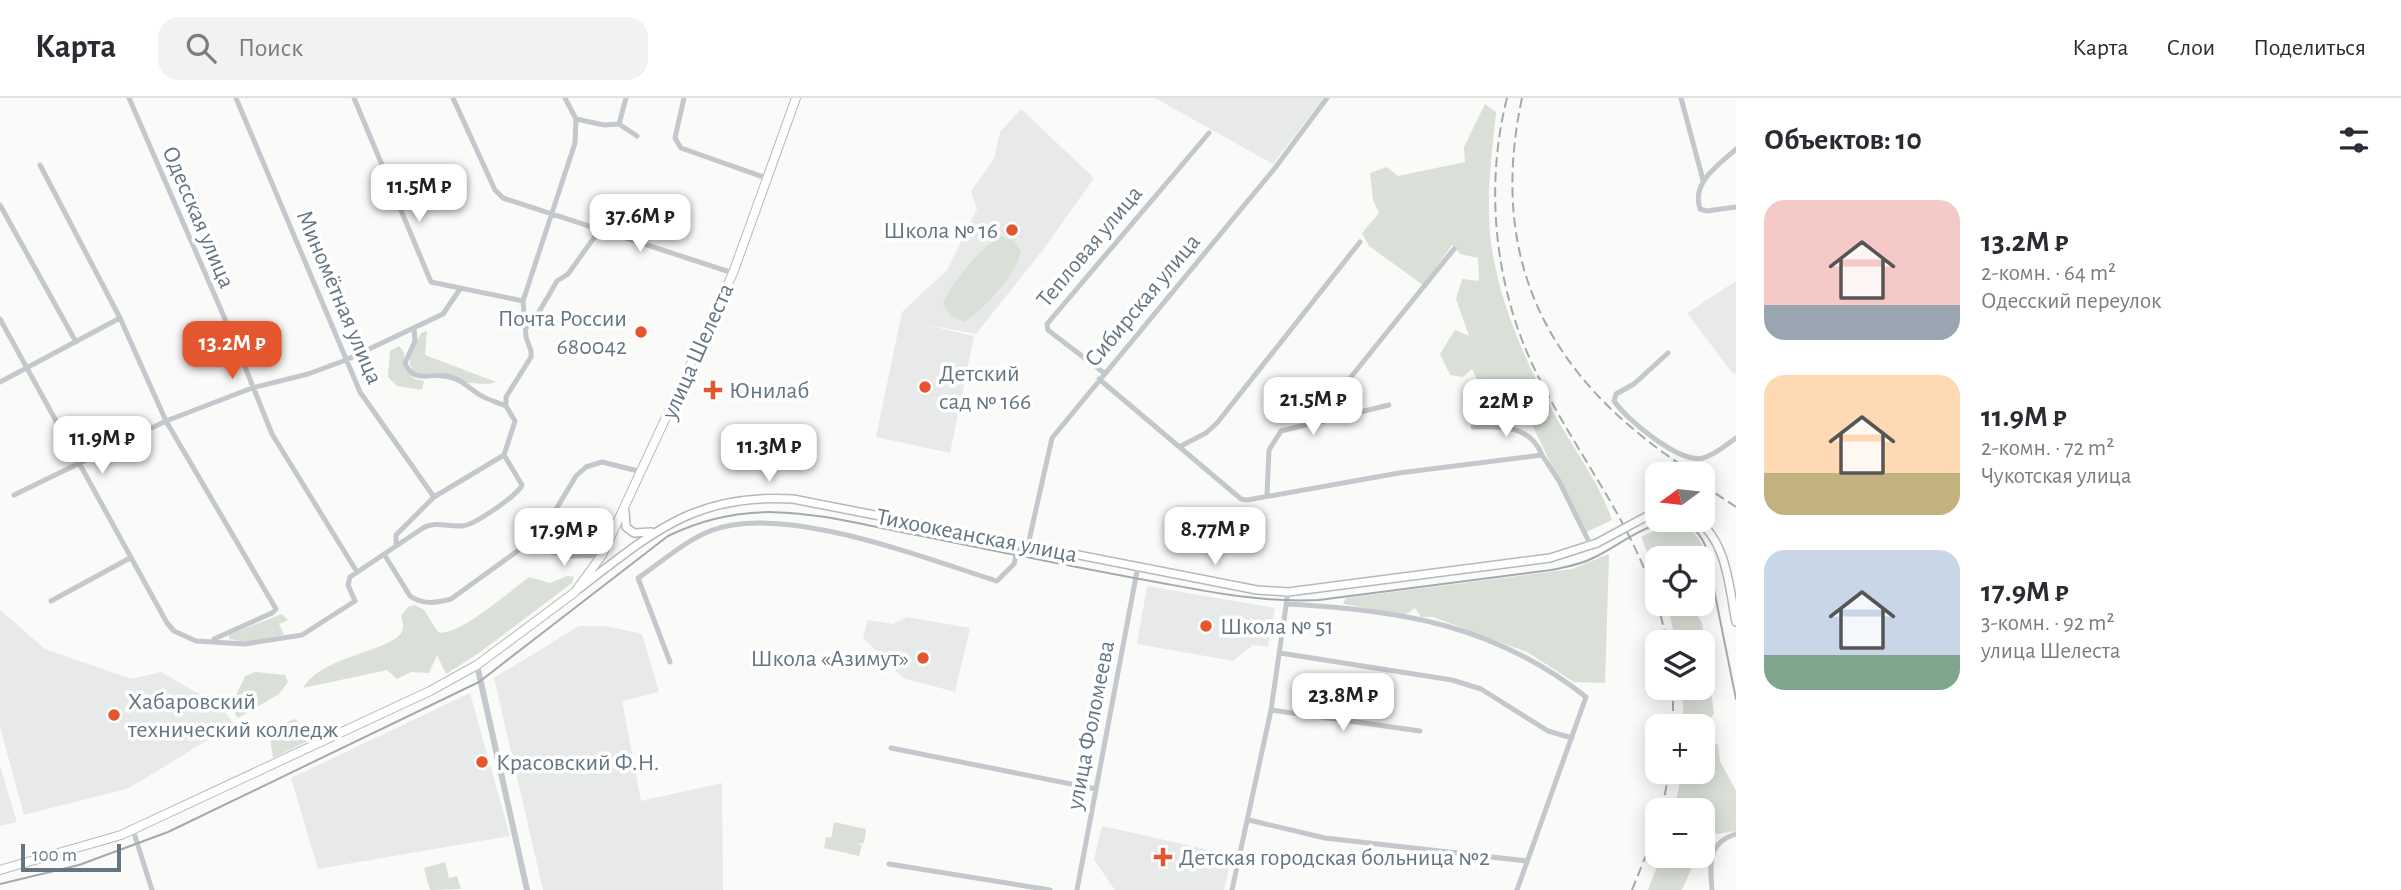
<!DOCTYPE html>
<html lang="ru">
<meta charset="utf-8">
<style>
body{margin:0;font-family:"Alegreya Sans",sans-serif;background:#f2f2f3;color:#2b2b33;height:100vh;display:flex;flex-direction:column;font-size:26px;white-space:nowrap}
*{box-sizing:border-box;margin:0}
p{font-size:23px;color:#7c7c81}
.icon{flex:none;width:38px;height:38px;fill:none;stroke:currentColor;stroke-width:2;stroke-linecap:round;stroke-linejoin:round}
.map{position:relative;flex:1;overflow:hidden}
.drawer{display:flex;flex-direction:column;background:#fff;width:665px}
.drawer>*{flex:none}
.needle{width:46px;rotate:255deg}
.tools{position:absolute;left:1645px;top:364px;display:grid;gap:14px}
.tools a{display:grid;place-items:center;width:70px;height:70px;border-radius:14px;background:#fff;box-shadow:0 4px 18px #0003;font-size:35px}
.scale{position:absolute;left:21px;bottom:18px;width:100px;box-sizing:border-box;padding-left:7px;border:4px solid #657683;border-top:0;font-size:19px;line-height:24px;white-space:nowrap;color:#657683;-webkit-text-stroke:5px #fff;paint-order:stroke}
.price{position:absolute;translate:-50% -60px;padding:0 16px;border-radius:14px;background:#fff;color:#222;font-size:23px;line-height:46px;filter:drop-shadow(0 2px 4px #0008)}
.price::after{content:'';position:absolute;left:50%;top:42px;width:21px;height:16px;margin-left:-10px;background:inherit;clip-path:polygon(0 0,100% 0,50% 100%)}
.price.selected{background:#e4572e;color:#fff}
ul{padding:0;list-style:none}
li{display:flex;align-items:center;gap:21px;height:175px;padding:0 28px}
li span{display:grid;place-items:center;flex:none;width:196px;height:140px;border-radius:21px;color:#555}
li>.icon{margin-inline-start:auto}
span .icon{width:84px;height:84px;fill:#fffc;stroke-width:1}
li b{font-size:30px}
h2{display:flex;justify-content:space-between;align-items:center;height:84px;padding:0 28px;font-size:30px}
header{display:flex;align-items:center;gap:42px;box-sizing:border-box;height:98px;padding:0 35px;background:#fff;border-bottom:2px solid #e1e1e2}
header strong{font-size:33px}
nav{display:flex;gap:38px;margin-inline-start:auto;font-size:24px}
.search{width:490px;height:63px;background:#f2f2f3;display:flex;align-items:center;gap:18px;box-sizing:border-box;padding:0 24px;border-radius:21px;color:#7c7c81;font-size:26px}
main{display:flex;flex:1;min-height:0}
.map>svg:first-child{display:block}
.built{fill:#e8e9e9}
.green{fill:#dadfd7}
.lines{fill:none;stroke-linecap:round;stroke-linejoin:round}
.secondary-casing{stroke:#b3babf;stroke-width:10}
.primary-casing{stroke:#b5babe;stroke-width:10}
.minor{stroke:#c3c8cc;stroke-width:5}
.tertiary{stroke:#c3c8cc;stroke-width:6}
.secondary{stroke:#fff;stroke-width:7}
.primary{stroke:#fff;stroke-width:8}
.tram{stroke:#a2aab0;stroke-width:2}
.rail{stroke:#a2aab0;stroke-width:2;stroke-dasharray:10 5;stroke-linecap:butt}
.secondary-bridge-casing{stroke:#b3babf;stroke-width:10;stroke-linecap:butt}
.secondary-bridge{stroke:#fff;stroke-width:7}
.poi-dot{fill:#e4572e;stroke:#fff;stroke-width:2.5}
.labels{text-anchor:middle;stroke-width:7;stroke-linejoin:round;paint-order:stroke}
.street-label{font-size:24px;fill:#657683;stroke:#fff}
.poi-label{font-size:24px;fill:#657683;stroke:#fff;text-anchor:start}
</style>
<header>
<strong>Карта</strong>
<div class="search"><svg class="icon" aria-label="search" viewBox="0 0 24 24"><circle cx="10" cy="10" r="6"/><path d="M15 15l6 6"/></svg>Поиск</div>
<nav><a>Карта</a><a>Слои</a><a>Поделиться</a></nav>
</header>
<main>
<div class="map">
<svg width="1736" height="792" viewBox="0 0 1736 792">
<rect width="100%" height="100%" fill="#fafaf8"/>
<path class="built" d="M1155 0H1323L1273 66Z
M1021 11 1094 80 1042 153 976 236 922 226 974 238 950 355 876 339 902 214 947 172 977 111 971 93 994 61 1000 34Z
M1736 183V275L1733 276 1687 215Z
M1147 488 1275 510 1268 549 1253 547 1233 563 1137 546Z
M0 512 45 551 131 581 161 574 220 608 234 626 129 690 24 717 0 629Z
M907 519 970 530 955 594 903 580 863 540 868 522 893 526Z
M579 528H606L642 536 659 594 622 603 641 703 722 685 723 792H543L494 580Z
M470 595 510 738 318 771 291 680Z
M0 668 17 724 0 728Z
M1102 728 1232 757 1224 792H1115L1094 762Z"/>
<path class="green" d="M1485 6 1496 14C1493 47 1488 81 1489 114 1489 180 1520 254 1551 310 1571 348 1598 381 1612 422L1584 435 1530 322 1512 295 1494 290 1482 292 1472 271 1463 279 1450 277 1440 256 1455 232 1469 238 1456 201 1462 181 1479 183 1478 160 1460 156 1452 147 1423 187 1369 148 1362 135 1379 115 1373 102 1370 75 1387 69 1398 78 1465 64 1464 49Z
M1001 138 1014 143 1021 154C1014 179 986 210 964 224L950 217 943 206C953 183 979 151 1001 138Z
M427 233 425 257 496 284C487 290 428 279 414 274 403 260 415 249 421 235Z
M399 248 404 254 405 272 414 281 424 283 422 292 397 288 388 279 390 253Z
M1670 426C1713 430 1708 473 1703 505V460H1657V477L1641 439Z
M1609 456 1605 585 1574 584 1527 554 1433 519H1421L1415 510 1405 517 1343 506 1346 500 1572 471Z
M567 478 574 479 572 485 479 555 446 576 437 557 429 575 411 574 397 581 387 572 303 590C323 557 390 554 402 534 404 529 403 523 401 518L408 509 415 507 424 512 438 534C456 541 513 491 529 479L550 485Z
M1667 506H1702L1695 513 1702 525 1714 615C1708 625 1701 633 1709 644L1718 647 1720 663 1736 693V733L1718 736 1712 734 1708 739V752L1692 769 1682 792H1648L1661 758H1703V712H1674L1682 674H1703V628H1684L1682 590H1703V544H1676Z
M282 516 288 522 279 526 284 537 245 544 229 541V537Z
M255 574 285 577 288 584 279 596 238 620C227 606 240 592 245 578Z
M294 621 315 635 316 639 273 660 269 633Z
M834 724 866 731 864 745 856 746 862 747 859 758 824 750 826 739 831 740Z
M445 764 449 780 457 778 461 791 430 792 424 770Z"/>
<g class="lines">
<g class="secondary-casing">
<path id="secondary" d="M625 413 626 429 634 435 651 434
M1697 422C1727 444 1729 489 1736 524
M580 490C653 434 696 395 793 401L1257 492 1288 494 1550 460 1597 445"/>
</g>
<g class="primary-casing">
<path id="primary" d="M0 772 121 737 430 593 477 567 575 494 602 457 733 175 796 0"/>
</g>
<path class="minor" d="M129 0 235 244 272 336 357 474
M236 0 360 294 434 399
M354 0 431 184 523 203
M453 0 495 92 503 100 733 175
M684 0 675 40 681 50 769 81
M1681 0 1703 82
M576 21 604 27 619 26 637 38
M619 26 626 0
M1736 51C1719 67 1691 84 1700 111L1707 113 1736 109
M40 67 120 220 166 323 276 511 272 515 214 541
M0 107 76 244
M0 221 167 525 174 533 196 543 245 546 302 537 355 503 348 487 350 479 423 430C435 423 448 429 462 428 473 428 518 397 522 387L504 357
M414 230 415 243 405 265C413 286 430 275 447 278 461 281 469 290 480 297 488 302 497 304 506 308
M525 230 532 226 557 183 568 176 601 130
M1668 255 1634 286 1616 296 1614 303C1627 322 1680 366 1703 360 1715 357 1726 347 1736 340
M1104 275 1048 232 1047 226 1209 35
M1099 281 1241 401 1247 402 1399 375 1542 357 1559 383 1591 448
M0 284 120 220
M1330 305 1454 151
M1473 329C1501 328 1530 327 1542 357
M1179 349 1206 335 1217 325 1360 144
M1267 396 1269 352 1281 333 1389 307
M14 397 166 323 252 290 308 276 346 262 443 216 460 191
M1028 447 1052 340 1275 70 1327 0
M396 448V437L434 399 504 357 515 323 506 308V299L531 259V253L526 239 523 203 575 45 576 21 565 0
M528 449 571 458 602 457
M384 456 410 498C423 507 436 505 451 501L541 436 576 378 586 369 602 364 642 374
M51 503 130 460
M1288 506C1401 512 1495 527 1586 599L1517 792
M1280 555 1452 582 1481 591 1548 633 1572 640
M670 564 638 480C660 465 685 443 710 433 781 404 924 460 997 483L1014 466 1019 445
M1271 612 1420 633
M891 650 1096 691
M1249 722 1325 740 1527 763
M133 732 152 792
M889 766 1050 792
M1077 792 1138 468
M1232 792 1271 612 1288 494
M1712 792C1710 766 1707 745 1736 736"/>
<path class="tertiary" d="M477 567 527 792"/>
<use href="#secondary" class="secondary"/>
<use href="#primary" class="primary"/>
<path class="tram" d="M0 786 79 767 168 734 479 584 668 438C758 394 829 421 922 438 1000 454 1078 470 1156 484 1211 494 1263 505 1319 502L1551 472C1565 469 1580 467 1593 460 1626 445 1681 394 1705 447L1736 601"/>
<path class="rail" d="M1507 0C1484 90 1495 191 1536 274 1583 370 1644 434 1667 544
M1522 0C1486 169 1553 286 1695 376
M1703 387 1736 409
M1673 628V590
M1662 712 1669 674
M1632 792 1657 730"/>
<g class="secondary-bridge-casing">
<path id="secondary-bridge" d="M1597 445 1649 417"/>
</g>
<use href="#secondary-bridge" class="secondary-bridge"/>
</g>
<g class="poi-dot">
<circle cx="1012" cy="132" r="7"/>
<circle cx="641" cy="234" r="7"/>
<circle cx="925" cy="289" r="7"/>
<path d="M709.5 281.5h7v7h7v7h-7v7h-7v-7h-7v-7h7z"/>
<circle cx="1206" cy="528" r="7"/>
<circle cx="923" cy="560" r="7"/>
<circle cx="114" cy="617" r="7"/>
<circle cx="482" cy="664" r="7"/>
<path d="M1159.5 748.5h7v7h7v7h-7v7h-7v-7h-7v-7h7z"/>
</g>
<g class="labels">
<g class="street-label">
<text transform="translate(199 119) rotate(67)" y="8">Одесская улица</text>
<text transform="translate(1089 148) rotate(-50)" y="8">Тепловая улица</text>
<text transform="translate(340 199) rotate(67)" y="8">Миномётная улица</text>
<text transform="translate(1142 202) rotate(-50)" y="8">Сибирская улица</text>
<text transform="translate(697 253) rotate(-66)" y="8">улица Шелеста</text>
<text transform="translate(977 437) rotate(11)" y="8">Тихоокеанская улица</text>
<text transform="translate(1090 627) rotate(-79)" y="8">улица Фоломеева</text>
</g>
<g class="poi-label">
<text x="998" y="140" text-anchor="end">Школа № 16</text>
<text x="627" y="228" text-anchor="end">Почта России<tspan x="627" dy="28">680042</tspan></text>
<text x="939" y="283">Детский<tspan x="939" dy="28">сад № 166</tspan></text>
<text x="729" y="300">Юнилаб</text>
<text x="1220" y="536">Школа № 51</text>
<text x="909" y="568" text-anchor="end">Школа «Азимут»</text>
<text x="128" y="611">Хабаровский<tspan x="128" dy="28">технический колледж</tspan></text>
<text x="496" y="672">Красовский Ф.Н.</text>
<text x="1179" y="767">Детская городская больница №2</text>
</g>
</g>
</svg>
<div class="tools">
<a><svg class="needle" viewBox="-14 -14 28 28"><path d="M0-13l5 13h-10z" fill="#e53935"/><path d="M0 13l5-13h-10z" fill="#7c7c81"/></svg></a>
<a><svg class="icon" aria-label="locate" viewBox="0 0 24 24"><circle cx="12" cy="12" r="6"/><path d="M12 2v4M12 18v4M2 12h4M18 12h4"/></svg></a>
<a><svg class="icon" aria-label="layers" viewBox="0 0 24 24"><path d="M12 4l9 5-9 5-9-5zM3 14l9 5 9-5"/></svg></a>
<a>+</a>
<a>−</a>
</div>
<div class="scale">100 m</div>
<b class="price" style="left:419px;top:126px">11.5M ₽</b>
<b class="price" style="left:640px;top:156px">37.6M ₽</b>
<b class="price selected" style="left:232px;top:283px">13.2M ₽</b>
<b class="price" style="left:1313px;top:339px">21.5M ₽</b>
<b class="price" style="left:1506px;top:341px">22M ₽</b>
<b class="price" style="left:102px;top:378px">11.9M ₽</b>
<b class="price" style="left:769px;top:386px">11.3M ₽</b>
<b class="price" style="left:1215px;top:469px">8.77M ₽</b>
<b class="price" style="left:564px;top:470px">17.9M ₽</b>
<b class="price" style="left:1343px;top:635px">23.8M ₽</b>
</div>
<section class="drawer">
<h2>Объектов: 10<svg class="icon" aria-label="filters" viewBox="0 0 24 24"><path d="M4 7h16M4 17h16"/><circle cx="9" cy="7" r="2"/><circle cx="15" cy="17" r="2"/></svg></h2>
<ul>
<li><span style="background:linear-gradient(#f6c9c9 75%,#9aa5b1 0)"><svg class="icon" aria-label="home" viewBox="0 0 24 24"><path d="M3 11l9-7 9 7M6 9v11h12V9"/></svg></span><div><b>13.2M ₽</b><p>2-комн. · 64 m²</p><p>Одесский переулок</p></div></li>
<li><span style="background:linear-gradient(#ffd9b3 70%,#c2b280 0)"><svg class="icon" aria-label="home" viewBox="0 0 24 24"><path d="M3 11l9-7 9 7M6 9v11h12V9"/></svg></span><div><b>11.9M ₽</b><p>2-комн. · 72 m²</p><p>Чукотская улица</p></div></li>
<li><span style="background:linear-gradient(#c9d6e8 75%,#7fa58c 0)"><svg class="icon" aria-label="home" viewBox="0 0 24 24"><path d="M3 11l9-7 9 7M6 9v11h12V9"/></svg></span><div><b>17.9M ₽</b><p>3-комн. · 92 m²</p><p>улица Шелеста</p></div></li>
</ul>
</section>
</main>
